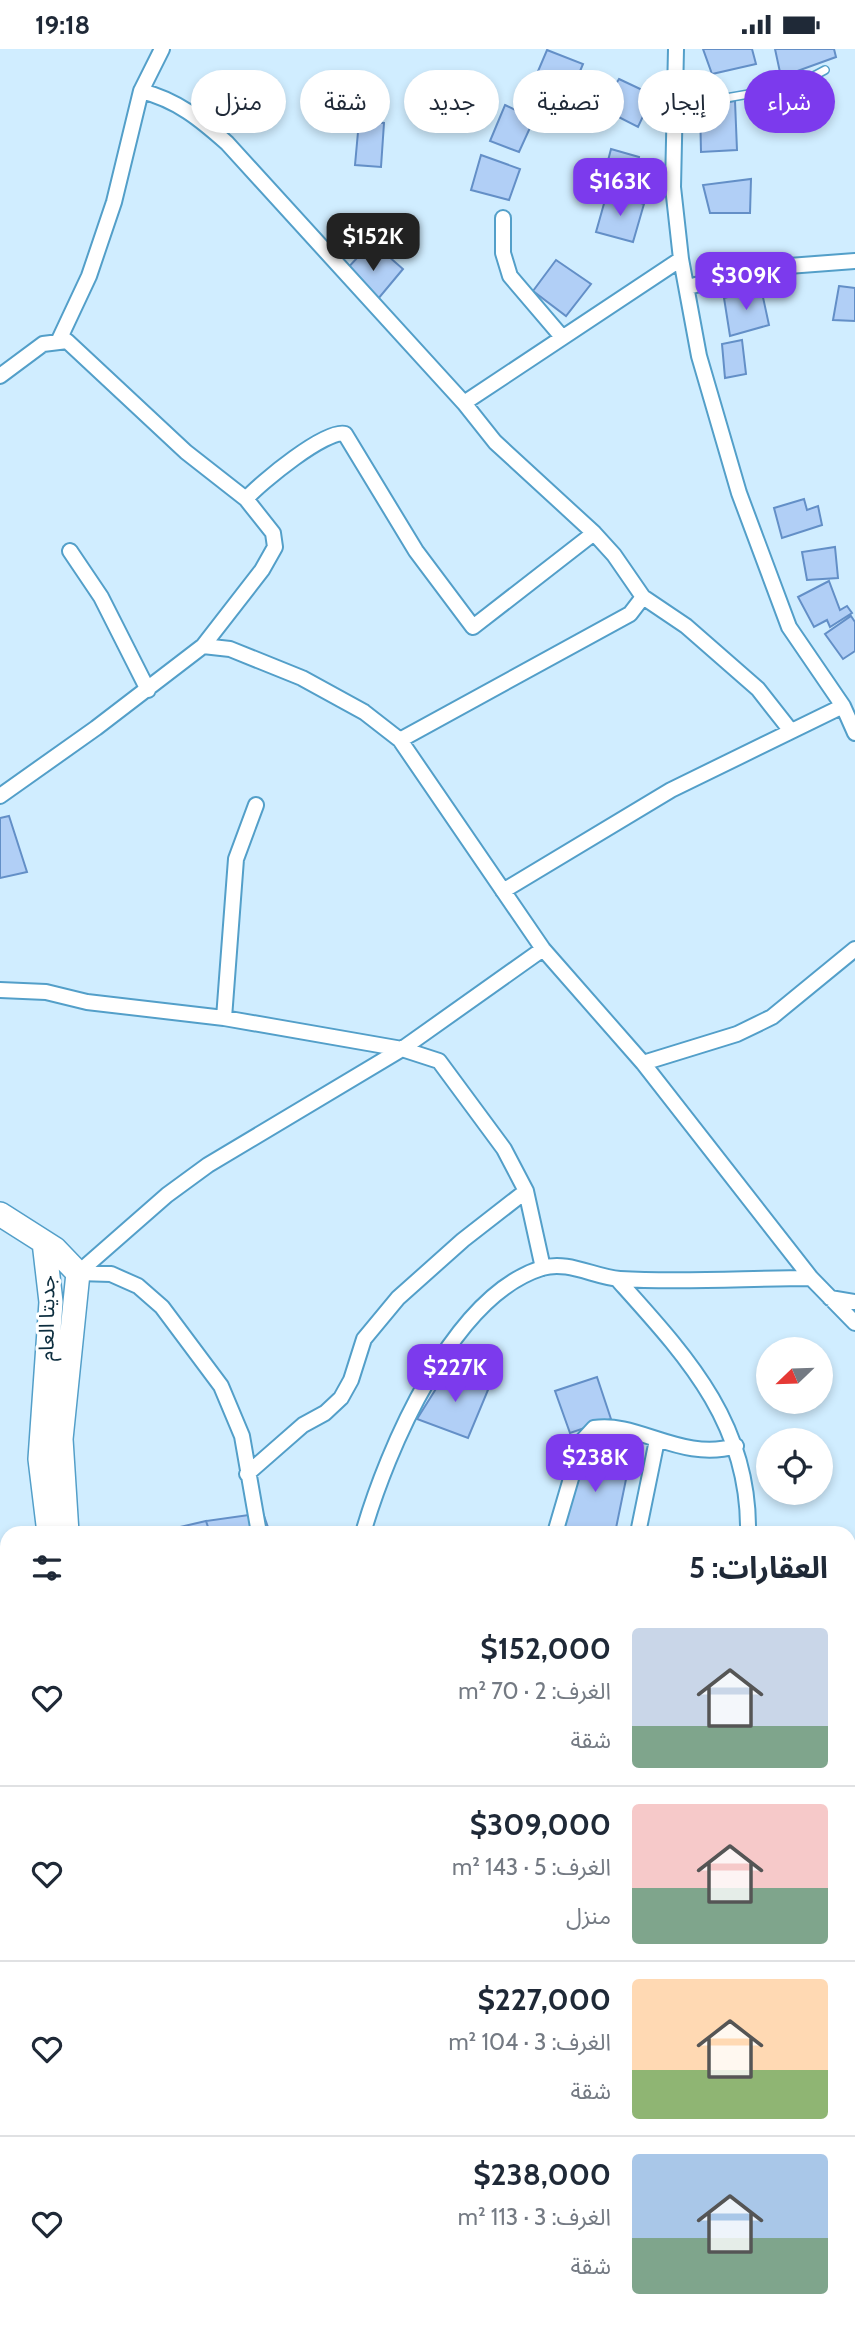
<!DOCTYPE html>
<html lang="ar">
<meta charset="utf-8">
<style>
body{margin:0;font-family:Cabin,"Noto Sans Arabic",sans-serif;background:#f6f6f7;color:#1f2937;direction:rtl;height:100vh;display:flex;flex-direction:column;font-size:26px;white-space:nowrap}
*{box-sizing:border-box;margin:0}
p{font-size:23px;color:#747a83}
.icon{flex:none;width:38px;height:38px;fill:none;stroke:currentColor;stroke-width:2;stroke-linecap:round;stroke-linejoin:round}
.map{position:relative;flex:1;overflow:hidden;direction:ltr}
.drawer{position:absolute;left:0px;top:1477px;width:856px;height:800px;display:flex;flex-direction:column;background:#fff;border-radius:21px 21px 0 0;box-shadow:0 4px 10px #0003;direction:rtl}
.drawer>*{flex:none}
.guide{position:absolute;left:21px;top:21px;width:814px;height:63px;direction:rtl;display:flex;gap:14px}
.needle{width:46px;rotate:247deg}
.fabs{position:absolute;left:756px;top:1288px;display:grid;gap:14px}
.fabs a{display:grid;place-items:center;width:77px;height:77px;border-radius:50%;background:#fff;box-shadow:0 4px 10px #0003;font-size:35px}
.price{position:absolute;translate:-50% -60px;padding:0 16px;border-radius:14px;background:#7c3aed;color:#fff;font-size:23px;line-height:46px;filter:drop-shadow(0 2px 4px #0008)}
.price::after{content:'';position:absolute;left:50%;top:42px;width:21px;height:16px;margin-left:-10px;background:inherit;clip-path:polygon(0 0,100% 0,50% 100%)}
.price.selected{background:#222;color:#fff}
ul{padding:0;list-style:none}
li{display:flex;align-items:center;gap:21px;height:175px;padding:0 28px}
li+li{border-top:2px solid #e0e1e3}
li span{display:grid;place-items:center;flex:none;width:196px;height:140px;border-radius:7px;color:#555}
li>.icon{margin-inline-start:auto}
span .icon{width:84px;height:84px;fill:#fffc;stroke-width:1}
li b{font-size:30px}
h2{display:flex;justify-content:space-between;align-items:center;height:84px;padding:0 28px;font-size:30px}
.pill{padding:0 24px;border-radius:32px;background:#fff;box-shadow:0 4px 10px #0003;font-size:24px;line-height:63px}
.pill.selected{background:#7c3aed;color:#fff}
.status{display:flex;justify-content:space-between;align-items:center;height:49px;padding:0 35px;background:#fff;direction:ltr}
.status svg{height:19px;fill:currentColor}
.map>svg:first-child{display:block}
.building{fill:#b1cff6;stroke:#638fc7;stroke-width:2}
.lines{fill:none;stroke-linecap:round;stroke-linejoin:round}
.service-casing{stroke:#539fc9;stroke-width:10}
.minor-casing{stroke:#539fc9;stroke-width:18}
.primary-casing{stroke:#539fc9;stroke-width:26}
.service{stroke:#fff;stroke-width:7}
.minor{stroke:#fff;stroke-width:14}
.primary{stroke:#fff;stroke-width:23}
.labels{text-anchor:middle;stroke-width:6;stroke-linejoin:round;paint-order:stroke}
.street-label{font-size:21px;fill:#0c2d3e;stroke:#fff}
</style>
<div class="status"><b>19:18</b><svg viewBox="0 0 49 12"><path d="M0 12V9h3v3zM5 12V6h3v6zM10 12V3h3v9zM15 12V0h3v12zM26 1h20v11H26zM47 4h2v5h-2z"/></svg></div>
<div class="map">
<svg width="855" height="2276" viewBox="0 0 855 2276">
<rect width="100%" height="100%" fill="#d0edff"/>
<path class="building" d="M703 0H752L756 15 712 25Z
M775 0H834L836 8 781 28Z
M547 1 583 15 569 49 533 34Z
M619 30 653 46 638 78 601 59Z
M735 52 737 101 701 103 700 58Z
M505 56 534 70 519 103 490 92Z
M359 72 384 74 381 118 355 116Z
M611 100 639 108 632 140 603 131Z
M481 106 520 120 509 151 471 141Z
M751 130 750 164H710L703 136Z
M607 144 644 155 633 193 596 183Z
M372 193 403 220 373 256 343 224Z
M556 211 591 235 566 267 533 242Z
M839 237 855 239V272L833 271Z
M761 239 769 276 730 287 724 249Z
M742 291 746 325 725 329 722 295Z
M804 450 807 461 818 457 822 476 782 489 774 459Z
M835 498 838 529 807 531 802 503Z
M829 532 840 561 847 557 852 564 830 578 827 571 814 578 798 548Z
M851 567 855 573V602L843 610 825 585Z
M9 767 27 823 0 829V769Z
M449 1319 488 1341 468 1389 417 1370Z
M597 1328 611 1370 570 1384 555 1342Z
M579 1402 631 1406 615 1484H555Z
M263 1464 270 1484H210L206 1472Z
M206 1472 210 1484H154Z
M469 2270H523V2276H477Z"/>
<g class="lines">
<g class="service-casing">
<path id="service" d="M674 58 795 37 825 21"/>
</g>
<g class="minor-casing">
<path id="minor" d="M676 0 673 138 681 210 699 307 739 444 789 578 843 657 855 684
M141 42 162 0
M503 169V204L510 227 562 288
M688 238 761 219 855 212
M59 291 89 227 114 153 141 42C177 51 200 70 227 94L464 354 495 393 594 484 614 506 643 548 630 565 400 691
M0 327 43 295 67 292 186 403 246 450 273 484 275 498 262 521 203 597
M464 354 681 210
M246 450C260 434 327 379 345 385L416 502 473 578 594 484
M70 502 101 548 148 641
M643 548 686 577 758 640 791 682
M0 747 96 679 203 597 230 600 302 629 364 663 400 691 543 900 643 1014 811 1229 855 1274
M503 842 671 741 843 657
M0 941 46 943 87 953 224 969 402 1000 439 1012 504 1100 526 1142 543 1219
M224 969 236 810 256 756
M643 1014 737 985 772 968 855 900
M78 1224 167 1146 208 1116 402 1000 543 900
M78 1224 111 1225 138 1237 162 1258 221 1337 242 1387 259 1484
M617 1230C686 1307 750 1374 748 1484
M830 1249 855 1253
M247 1425 303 1376 325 1364 341 1349 351 1331 364 1290 398 1249 463 1191 526 1142
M363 1484C387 1401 452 1247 542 1219 568 1211 594 1228 620 1230 683 1234 748 1229 811 1229
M555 1484 582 1392 594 1379C638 1372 681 1413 736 1397
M638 1484 657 1391
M0 1693 7 1691
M849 1816 855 1798
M0 1935 7 1939
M849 2061H855
M849 2217 855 2216
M186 2270V2276
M380 2270 381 2276
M451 2270 459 2276
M827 2270 828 2276
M74 2276V2270
M409 2276 422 2270
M578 2276V2270"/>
</g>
<g class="primary-casing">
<path id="primary" d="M0 1165 55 1200 78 1224 61 1390 67 1484
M44 1193 51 1253 40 1410 49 1484
M303 2270 304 2276"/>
</g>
<use href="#service" class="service"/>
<use href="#minor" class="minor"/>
<use href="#primary" class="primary"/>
</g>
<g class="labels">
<g class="street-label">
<text transform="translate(47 1269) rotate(-89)" y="7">جديتا العام</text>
</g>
</g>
</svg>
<div class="fabs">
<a><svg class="needle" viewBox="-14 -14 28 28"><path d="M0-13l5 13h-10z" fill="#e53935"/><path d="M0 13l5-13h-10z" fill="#747a83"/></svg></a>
<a><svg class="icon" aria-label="locate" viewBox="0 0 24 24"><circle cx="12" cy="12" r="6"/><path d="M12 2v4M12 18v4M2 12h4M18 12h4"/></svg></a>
</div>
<b class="price" style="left:620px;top:169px">$163K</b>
<b class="price selected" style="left:373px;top:224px">$152K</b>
<b class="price" style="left:746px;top:263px">$309K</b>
<b class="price" style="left:455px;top:1355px">$227K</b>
<b class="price" style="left:595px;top:1445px">$238K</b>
<div class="guide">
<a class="pill selected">شراء</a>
<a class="pill">إيجار</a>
<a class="pill">تصفية</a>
<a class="pill">جديد</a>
<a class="pill">شقة</a>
<a class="pill">منزل</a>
</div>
<section class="drawer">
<h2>العقارات: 5<svg class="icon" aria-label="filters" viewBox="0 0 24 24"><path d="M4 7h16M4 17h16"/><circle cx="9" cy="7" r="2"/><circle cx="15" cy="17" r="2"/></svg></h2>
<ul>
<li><span style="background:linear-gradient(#c9d6e8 70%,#7fa58c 0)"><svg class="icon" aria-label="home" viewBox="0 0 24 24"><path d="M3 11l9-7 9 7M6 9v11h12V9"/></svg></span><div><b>$152,000</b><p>الغرف: 2 · 70 m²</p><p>شقة</p></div><svg class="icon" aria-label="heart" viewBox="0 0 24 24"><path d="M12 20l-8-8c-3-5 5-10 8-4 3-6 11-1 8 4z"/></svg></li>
<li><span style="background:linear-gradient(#f6c9c9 60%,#7fa58c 0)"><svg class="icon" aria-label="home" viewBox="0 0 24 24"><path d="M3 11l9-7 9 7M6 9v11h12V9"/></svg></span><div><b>$309,000</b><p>الغرف: 5 · 143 m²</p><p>منزل</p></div><svg class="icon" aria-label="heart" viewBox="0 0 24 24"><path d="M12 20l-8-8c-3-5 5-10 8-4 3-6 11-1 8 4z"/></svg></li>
<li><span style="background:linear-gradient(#ffd9b3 65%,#8fb573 0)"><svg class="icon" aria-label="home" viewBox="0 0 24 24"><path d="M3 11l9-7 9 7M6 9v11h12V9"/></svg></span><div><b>$227,000</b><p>الغرف: 3 · 104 m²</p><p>شقة</p></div><svg class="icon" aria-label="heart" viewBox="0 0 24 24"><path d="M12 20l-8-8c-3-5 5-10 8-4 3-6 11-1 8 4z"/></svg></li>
<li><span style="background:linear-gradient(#a9c7e8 60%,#7fa58c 0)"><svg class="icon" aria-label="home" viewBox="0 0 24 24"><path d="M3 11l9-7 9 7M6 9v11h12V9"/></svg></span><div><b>$238,000</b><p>الغرف: 3 · 113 m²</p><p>شقة</p></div><svg class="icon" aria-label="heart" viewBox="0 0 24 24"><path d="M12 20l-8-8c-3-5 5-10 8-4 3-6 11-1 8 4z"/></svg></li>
</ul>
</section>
</div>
